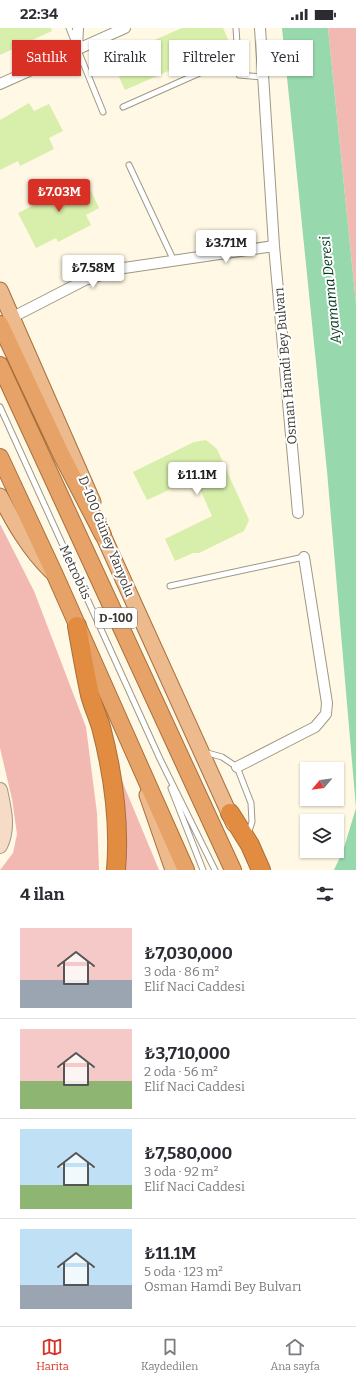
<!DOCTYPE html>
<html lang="tr">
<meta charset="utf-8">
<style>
body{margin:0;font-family:Bitter,serif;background:#f7f7f7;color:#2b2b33;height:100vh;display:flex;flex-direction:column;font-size:15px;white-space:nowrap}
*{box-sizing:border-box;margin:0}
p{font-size:13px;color:#7c7c81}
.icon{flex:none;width:22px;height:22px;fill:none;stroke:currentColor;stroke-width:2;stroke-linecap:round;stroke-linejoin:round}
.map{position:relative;height:842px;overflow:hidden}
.side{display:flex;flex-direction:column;background:#fff;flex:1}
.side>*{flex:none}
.banner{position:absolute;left:12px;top:12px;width:332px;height:36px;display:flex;gap:8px}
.needle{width:26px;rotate:241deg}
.buttons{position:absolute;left:300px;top:734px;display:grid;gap:8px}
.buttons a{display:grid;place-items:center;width:44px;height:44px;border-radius:0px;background:#fff;box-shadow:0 1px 3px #0004;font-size:20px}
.price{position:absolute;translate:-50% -34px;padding:0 9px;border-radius:4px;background:#fff;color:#222;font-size:13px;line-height:26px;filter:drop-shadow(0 1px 2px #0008)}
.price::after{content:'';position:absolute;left:50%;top:24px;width:12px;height:9px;margin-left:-6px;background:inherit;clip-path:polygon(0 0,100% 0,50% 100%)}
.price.selected{background:#d93025;color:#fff}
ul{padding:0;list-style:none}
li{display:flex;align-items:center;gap:12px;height:100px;padding:0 20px}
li+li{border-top:1px solid #e1e1e2}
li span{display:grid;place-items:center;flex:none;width:112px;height:80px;border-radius:0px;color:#555}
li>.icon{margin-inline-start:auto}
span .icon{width:48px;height:48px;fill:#fffc;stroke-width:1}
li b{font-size:17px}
h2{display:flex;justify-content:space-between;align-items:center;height:48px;padding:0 20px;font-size:17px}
.tag{padding:0 14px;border-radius:0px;background:#fff;box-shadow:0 1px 3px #0004;font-size:14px;line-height:36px}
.tag.selected{background:#d93025;color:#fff}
.status{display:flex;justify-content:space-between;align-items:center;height:28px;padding:0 20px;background:#fff;direction:ltr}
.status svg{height:11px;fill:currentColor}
.dock{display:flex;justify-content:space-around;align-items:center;height:56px;border-top:1px solid #e1e1e2;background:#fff;font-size:11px;color:#7c7c81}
.dock a{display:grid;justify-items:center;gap:2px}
.dock .selected{color:#d93025}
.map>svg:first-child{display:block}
.green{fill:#f2b9b2}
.water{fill:#97d8ad}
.building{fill:#d8eeab}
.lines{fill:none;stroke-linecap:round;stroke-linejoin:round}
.service-casing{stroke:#9e9886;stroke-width:7}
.minor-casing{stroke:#9e9886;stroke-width:12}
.secondary-casing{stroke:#9e9886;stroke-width:16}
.primary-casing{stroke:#a86f3c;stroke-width:17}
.trunk-casing{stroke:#a86f3c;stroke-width:18}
.motorway-casing{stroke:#a86f3c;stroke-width:20}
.service{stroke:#fff;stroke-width:5}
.minor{stroke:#fff;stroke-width:10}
.secondary{stroke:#f6dcc6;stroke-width:14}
.primary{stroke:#edba8d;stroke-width:15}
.trunk{stroke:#e7a367;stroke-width:16}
.motorway{stroke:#e18c41;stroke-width:18}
.labels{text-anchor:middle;stroke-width:4;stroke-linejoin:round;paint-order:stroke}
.shield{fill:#fff;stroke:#777570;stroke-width:1}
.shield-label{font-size:12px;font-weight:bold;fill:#3d3a33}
.street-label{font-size:13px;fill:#3d3a33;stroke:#fff}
.water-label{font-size:14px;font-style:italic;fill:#01371c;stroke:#fff}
</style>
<div class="status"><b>22:34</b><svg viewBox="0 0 49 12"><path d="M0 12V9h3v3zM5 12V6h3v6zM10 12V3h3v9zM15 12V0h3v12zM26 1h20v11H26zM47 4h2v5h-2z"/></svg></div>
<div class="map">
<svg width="356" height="842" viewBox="0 0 356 842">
<rect width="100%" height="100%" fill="#fff8e4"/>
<path class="green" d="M328 0H356V276Z
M0 496 34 563 86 699 97 785 99 842H0L13 825 17 806 12 771 0 720Z
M120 748 159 842H125L126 805Z"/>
<path class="water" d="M282 0H328L356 276V842H334L343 823 356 780 327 443Z"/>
<path class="building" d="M0 0H51L52 3 0 27Z
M182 0H223L230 16 125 62 111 31Z
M29 75 34 83 49 76 63 103 49 110 54 121 20 138 18 133 0 142V92Z
M67 152 71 161 86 153 99 180 86 187 91 197 58 214 56 210 36 220 18 185 36 176 33 170Z
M206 412 217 421 249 492 244 503 199 525H193L175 533 165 511 212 488 195 450 147 472 133 444 194 414Z"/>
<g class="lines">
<g class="service-casing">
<path id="service" d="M69 0 103 84
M236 0 239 47 263 49
M123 79 238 28
M129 137 174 233
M0 379 160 731 215 842
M170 558 304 529
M204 724 222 729 237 739 251 775 252 794 248 806
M171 760 203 842"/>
</g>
<g class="minor-casing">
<path id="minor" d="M260 0 274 218 298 485
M77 21 78 0
M0 56 125 0
M11 290 85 252 124 240 274 218
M237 739 315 699 326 686 327 675 304 529"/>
</g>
<g class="secondary-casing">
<path id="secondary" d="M0 762C4 781 9 800 0 818"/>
</g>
<g class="primary-casing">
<path id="primary" d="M0 262 93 474
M0 468C14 495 29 522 51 543
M99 495 103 507 234 796
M147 767 173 842"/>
</g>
<g class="trunk-casing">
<path id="trunk" d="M0 296 62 428 103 507
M0 337 233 842
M0 429 55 547 186 842"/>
</g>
<g class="motorway-casing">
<path id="motorway" d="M77 598C81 621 85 644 90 667 93 678 98 689 101 699 113 745 120 794 116 842
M230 785 250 817 261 842"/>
</g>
<use href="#service" class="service"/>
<use href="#minor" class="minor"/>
<use href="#secondary" class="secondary"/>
<use href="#primary" class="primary"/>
<use href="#trunk" class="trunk"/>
<use href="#motorway" class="motorway"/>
</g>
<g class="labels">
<rect class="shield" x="95" y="580" width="42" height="20" rx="3"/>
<g class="shield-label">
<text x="116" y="594">D-100</text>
</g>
<g class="street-label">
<text transform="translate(285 338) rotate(-95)" y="5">Osman Hamdi Bey Bulvarı</text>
<text transform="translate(107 508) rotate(68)" y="5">D-100 Güney Yanyolu</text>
<text transform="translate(76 544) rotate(65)" y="5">Metrobüs</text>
</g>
<g class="water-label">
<text transform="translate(330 262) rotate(-96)" y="5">Ayamama Deresi</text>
</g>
</g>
</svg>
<div class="buttons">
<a><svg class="needle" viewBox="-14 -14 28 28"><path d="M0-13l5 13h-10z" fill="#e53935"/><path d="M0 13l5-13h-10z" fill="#7c7c81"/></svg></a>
<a><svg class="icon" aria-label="layers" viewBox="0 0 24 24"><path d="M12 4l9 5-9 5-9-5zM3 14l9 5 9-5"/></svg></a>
</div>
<b class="price selected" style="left:59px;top:185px">₺7.03M</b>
<b class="price" style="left:226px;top:236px">₺3.71M</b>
<b class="price" style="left:93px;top:261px">₺7.58M</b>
<b class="price" style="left:197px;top:468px">₺11.1M</b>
<div class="banner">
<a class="tag selected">Satılık</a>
<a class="tag">Kiralık</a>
<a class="tag">Filtreler</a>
<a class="tag">Yeni</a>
</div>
</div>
<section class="side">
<h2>4 ilan<svg class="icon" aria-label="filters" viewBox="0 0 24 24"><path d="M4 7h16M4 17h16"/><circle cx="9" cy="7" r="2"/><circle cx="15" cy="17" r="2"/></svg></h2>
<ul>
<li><span style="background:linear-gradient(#f6c9c9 65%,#9aa5b1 0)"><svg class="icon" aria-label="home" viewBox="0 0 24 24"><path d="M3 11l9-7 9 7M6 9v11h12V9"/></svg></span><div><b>₺7,030,000</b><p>3 oda · 86 m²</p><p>Elif Naci Caddesi</p></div></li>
<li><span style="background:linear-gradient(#f6c9c9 65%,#8fb573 0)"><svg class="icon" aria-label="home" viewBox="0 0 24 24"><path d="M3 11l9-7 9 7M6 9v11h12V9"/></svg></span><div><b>₺3,710,000</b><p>2 oda · 56 m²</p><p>Elif Naci Caddesi</p></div></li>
<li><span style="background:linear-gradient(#bfe0f5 70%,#8fb573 0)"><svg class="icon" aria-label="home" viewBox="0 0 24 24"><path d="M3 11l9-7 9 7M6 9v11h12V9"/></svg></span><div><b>₺7,580,000</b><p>3 oda · 92 m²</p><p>Elif Naci Caddesi</p></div></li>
<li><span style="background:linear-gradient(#bfe0f5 70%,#9aa5b1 0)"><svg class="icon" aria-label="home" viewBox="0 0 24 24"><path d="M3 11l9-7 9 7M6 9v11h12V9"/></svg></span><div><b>₺11.1M</b><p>5 oda · 123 m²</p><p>Osman Hamdi Bey Bulvarı</p></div></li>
</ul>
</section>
<nav class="dock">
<a class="selected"><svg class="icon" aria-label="map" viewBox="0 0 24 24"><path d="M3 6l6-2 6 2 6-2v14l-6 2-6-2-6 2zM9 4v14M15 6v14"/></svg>Harita</a>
<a><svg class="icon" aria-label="saved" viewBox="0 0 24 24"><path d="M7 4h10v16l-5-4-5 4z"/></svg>Kaydedilen</a>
<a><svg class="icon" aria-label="home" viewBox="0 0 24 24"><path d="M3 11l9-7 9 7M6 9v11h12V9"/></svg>Ana sayfa</a>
</nav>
